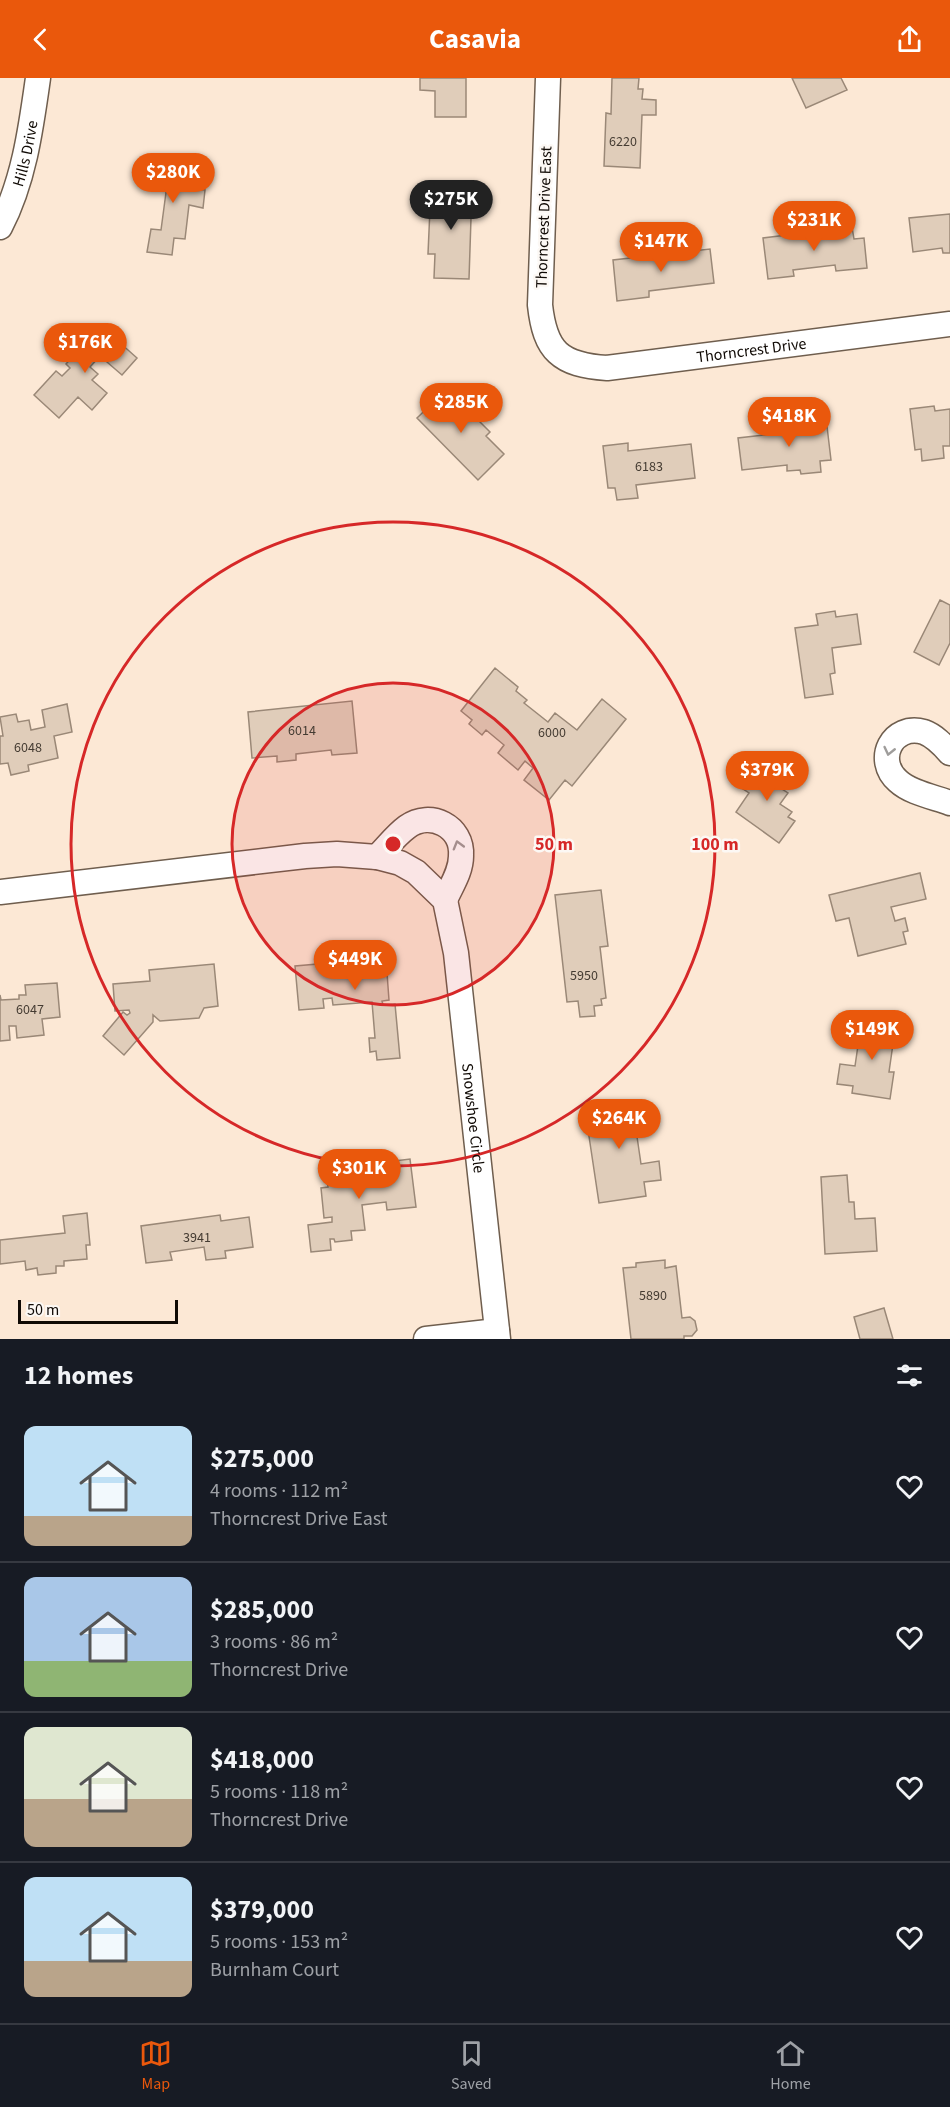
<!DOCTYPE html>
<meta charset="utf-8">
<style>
body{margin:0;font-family:"Source Sans 3",sans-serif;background:#242831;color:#f1f3f6;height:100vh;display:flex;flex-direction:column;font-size:22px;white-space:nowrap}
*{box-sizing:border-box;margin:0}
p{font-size:20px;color:#9ea1a6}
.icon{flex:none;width:33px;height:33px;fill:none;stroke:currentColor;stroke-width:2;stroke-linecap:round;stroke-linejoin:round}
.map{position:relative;height:1261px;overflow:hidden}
.panel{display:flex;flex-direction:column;background:#171b24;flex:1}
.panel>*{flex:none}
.scale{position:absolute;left:18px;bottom:15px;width:160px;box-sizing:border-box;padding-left:6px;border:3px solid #100a05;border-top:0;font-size:16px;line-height:21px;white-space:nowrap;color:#100a05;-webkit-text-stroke:4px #fcf8f4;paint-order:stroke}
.price{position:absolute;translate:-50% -51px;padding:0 14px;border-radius:21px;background:#ea580c;color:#fff;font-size:20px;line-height:39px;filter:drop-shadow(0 2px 3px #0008)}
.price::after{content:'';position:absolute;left:50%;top:36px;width:18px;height:14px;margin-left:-9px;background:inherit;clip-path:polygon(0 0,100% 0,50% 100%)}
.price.active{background:#222;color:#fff}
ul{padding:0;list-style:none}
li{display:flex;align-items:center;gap:18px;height:150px;padding:0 24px}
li+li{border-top:2px solid #363941}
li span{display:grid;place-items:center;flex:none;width:168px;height:120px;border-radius:12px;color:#555}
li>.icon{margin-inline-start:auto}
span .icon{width:72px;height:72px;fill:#fffc;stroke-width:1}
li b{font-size:26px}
h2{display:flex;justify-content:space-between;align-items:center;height:72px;padding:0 24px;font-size:26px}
header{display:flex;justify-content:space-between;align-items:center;height:78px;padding:0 24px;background:#ea580c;color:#fff;font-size:27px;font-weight:700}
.dock{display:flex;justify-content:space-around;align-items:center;height:84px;border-top:2px solid #363941;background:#171b24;font-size:16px;color:#9ea1a6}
.dock a{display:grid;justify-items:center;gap:3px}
.dock .active{color:#ea580c}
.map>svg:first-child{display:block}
.building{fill:#e0cdba;stroke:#9a8877;stroke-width:1.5}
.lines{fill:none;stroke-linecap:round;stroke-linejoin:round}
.street-casing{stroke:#6f5e4e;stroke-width:27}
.street{stroke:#fff;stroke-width:24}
.oneway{stroke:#9f9d9b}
.ring{fill:none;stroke:#d62828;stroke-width:3}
.labels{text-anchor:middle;stroke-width:5;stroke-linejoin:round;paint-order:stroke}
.number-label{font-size:14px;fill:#443b32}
.street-label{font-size:16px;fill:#100a05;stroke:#fcf8f4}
.centre{fill:#d62828;stroke:#fcf8f4;stroke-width:3}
.ring-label{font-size:18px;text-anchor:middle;font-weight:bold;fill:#d62828;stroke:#fcf8f4;stroke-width:5;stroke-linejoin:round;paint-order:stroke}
</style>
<header><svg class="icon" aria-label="back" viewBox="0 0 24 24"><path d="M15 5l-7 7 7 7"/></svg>Casavia<svg class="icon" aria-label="share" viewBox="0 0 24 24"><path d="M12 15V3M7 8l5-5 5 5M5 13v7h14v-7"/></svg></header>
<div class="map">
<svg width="950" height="1261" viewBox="0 0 950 1261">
<rect width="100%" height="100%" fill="#fce8d5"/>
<path class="building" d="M420 0H466V39H435V13L420 12Z
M612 0H639L638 11H643L642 21 656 22V37H642L640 90 604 88 606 35 611 36Z
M792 0H841L847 12 806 30Z
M146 84 194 90 192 110 205 112 203 130 189 127 185 161 174 160 172 177 147 174 151 151 161 152 167 107 143 104Z
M431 108 472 110 469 201 434 200 435 176H428Z
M950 136V175H943L942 170 913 174 909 140Z
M852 149 854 161 864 160 867 190 836 193 835 187 793 192 794 198 768 201 763 160Z
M710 171 714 205 649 213V219L617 223 613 182Z
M101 248 137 280 122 297 100 278 90 289 98 296 92 302 107 315 92 332 78 319 59 340 34 317 56 293 62 298 70 290 66 286 75 276 77 278 88 266 86 265Z
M447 311 490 354 486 358 504 376 478 402 417 340Z
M934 328 935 333 950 331V368H943L944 380 922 383 921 371 915 372 910 331Z
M826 340 831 382 820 383 821 394 801 396 800 392 787 393V387L742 392 738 360 798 353 797 343Z
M628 365V373L691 366 695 400 636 407 638 420 617 422 615 410H608L603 368Z
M940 522 950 527V565L939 587 914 574Z
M835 533 836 539 857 536 861 566 832 570 835 595 830 596 833 616 805 620 795 550 818 547 816 536Z
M495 590 518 609 516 613 527 622 524 625 548 644 555 635 577 652 602 621 626 641 572 708 565 702 549 722 524 702 533 690 525 683 518 692 498 675 504 667 486 652 482 657 469 646 472 642 461 633Z
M352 623 357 675 332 677 331 672 296 676V682L277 684V678L252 680 248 634Z
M67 626 72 654 54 658 58 680 28 687 29 693 11 697 8 685 0 686V658H3L0 639 16 636 18 644 29 642 31 652 45 649 42 632Z
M772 683 792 697 782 711 788 715 780 726 792 734 788 739 795 743 779 765 736 734 749 715 737 707 747 693 759 702Z
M920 795 926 821 891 829 895 843 905 840 908 853 903 854 906 866 858 878 849 840 836 843 829 817Z
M601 812 608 868 600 869 606 920 601 921 602 927 594 928 595 938 580 939 578 923 567 924 555 817Z
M380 863 385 868 389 922 382 923 383 927 395 926 400 980 377 982 376 973 370 974 369 960H375L372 924 333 927 332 920 323 921 324 930 299 932 295 888 329 885 328 880 353 877 352 871 357 865Z
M214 886 218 928 204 930 199 940 160 943 153 937V944L124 977 103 958 123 934 127 937 130 935 129 932 115 933 113 906 150 903 149 892Z
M57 905 60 939 42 941 44 957 17 960 16 948H9L10 962 0 963V917L1 922 19 921V917H26L25 907Z
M862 940 896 945 889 994H894L890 1021 852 1015 853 1008 837 1006 840 986 855 988Z
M601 1023 602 1028 631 1024 632 1028 650 1025 652 1043 635 1045 641 1086 659 1083 661 1102 644 1104 646 1118 599 1125 584 1025Z
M410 1081 416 1129 387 1132 386 1124 362 1127 365 1152 351 1153 352 1162 335 1164 334 1161H330L331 1172 311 1174 308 1147 332 1144V1139L324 1140 321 1110 328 1109 325 1088 345 1085 347 1097 367 1095V1099L389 1097 387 1084Z
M847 1097 849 1124H854L855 1141 875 1140 877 1173 825 1176 821 1099Z
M87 1135 90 1167H86L87 1181 64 1183V1188H56V1195L38 1197 37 1190 26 1192 25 1183 0 1186V1162L65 1155 63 1138Z
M220 1137 221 1143 249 1139 253 1169 225 1173 226 1180 206 1182 204 1169 170 1174 172 1182 146 1185 141 1148Z
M665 1182V1190L676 1188 682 1240 690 1239 695 1243 697 1252 692 1258H684V1261H631L623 1190 636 1189V1185Z
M884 1230 893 1261H860L854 1239Z"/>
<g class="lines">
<g class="street-casing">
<g id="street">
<path id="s1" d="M548 0 540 227C545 273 560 287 607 290L950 246"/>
<path id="s2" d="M0 149C24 103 31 50 38 0"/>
<path d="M950 675C943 667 935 658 924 654 892 645 874 682 898 703 911 715 934 719 950 725"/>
<path d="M377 779C387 769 396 757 407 749 430 732 463 748 461 778 461 794 451 808 445 822"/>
<path id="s3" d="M0 814 305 778 337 776 377 779 400 785 416 794 445 822 456 875 498 1261"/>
<path d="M426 1261 497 1253"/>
</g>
</g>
<use href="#street" class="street"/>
</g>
<defs><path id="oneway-chevron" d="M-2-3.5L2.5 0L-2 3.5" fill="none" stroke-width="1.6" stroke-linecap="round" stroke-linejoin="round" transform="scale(1.5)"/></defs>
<g class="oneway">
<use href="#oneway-chevron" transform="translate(889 673) rotate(103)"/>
<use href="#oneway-chevron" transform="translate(458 767) rotate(-106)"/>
</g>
<circle cx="393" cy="766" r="161" fill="#d62828" fill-opacity=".12"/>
<g class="ring">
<circle cx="393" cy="766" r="161"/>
<circle cx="393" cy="766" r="322"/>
</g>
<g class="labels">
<g class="number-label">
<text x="623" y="68">6220</text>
<text x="649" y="393">6183</text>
<text x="302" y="657">6014</text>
<text x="552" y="659">6000</text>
<text x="28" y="674">6048</text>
<text x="584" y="902">5950</text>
<text x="30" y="936">6047</text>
<text x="197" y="1164">3941</text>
<text x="653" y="1222">5890</text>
</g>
<g class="street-label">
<text dy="6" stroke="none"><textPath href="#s2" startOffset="78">Hills Drive</textPath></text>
<text transform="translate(543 139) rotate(-88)" y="6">Thorncrest Drive East</text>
<text dy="6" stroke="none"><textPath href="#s1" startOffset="477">Thorncrest Drive</textPath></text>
<text dy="6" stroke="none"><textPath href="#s3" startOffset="682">Snowshoe Circle</textPath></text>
</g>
</g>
<circle cx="393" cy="766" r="9" class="centre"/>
<g class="ring-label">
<text x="554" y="772">50 m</text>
<text x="715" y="772">100 m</text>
</g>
</svg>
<div class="scale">50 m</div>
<b class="price" style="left:173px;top:126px">$280K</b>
<b class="price active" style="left:451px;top:153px">$275K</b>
<b class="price" style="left:814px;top:174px">$231K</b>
<b class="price" style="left:661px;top:195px">$147K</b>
<b class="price" style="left:85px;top:296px">$176K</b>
<b class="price" style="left:461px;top:356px">$285K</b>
<b class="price" style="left:789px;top:370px">$418K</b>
<b class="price" style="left:767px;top:724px">$379K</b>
<b class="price" style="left:355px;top:913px">$449K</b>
<b class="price" style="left:872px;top:983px">$149K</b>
<b class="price" style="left:619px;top:1072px">$264K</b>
<b class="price" style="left:359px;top:1122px">$301K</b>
</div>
<section class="panel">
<h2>12 homes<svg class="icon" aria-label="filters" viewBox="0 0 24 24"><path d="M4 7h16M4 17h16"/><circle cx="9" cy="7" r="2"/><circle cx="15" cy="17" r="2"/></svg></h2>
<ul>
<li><span style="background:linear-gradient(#bfe0f5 75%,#b9a48a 0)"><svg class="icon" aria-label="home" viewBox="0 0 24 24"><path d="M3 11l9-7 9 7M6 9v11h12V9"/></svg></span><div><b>$275,000</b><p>4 rooms · 112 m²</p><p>Thorncrest Drive East</p></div><svg class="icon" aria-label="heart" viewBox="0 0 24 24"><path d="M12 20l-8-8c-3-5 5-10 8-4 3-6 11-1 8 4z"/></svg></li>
<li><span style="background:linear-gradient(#a9c7e8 70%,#8fb573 0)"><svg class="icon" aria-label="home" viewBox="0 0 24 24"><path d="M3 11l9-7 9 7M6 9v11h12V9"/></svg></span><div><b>$285,000</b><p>3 rooms · 86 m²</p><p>Thorncrest Drive</p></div><svg class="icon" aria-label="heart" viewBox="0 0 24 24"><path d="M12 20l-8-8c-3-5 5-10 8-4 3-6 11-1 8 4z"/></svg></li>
<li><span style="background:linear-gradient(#dfe7d0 60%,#b9a48a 0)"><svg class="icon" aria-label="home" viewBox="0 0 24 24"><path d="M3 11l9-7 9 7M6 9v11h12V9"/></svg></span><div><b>$418,000</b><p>5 rooms · 118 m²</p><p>Thorncrest Drive</p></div><svg class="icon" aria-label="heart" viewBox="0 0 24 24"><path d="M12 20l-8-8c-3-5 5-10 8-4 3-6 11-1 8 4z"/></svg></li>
<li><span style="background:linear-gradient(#bfe0f5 70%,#b9a48a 0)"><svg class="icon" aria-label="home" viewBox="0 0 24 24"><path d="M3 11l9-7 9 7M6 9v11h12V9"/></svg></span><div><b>$379,000</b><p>5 rooms · 153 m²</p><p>Burnham Court</p></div><svg class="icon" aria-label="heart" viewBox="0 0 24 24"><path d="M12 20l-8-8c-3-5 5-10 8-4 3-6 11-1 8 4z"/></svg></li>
</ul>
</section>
<nav class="dock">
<a class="active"><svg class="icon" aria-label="map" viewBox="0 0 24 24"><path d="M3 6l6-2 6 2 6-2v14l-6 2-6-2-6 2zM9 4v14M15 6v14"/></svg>Map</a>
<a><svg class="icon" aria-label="saved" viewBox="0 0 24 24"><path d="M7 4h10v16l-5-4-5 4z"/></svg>Saved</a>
<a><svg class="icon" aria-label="home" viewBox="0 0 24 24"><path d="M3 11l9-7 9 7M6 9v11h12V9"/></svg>Home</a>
</nav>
